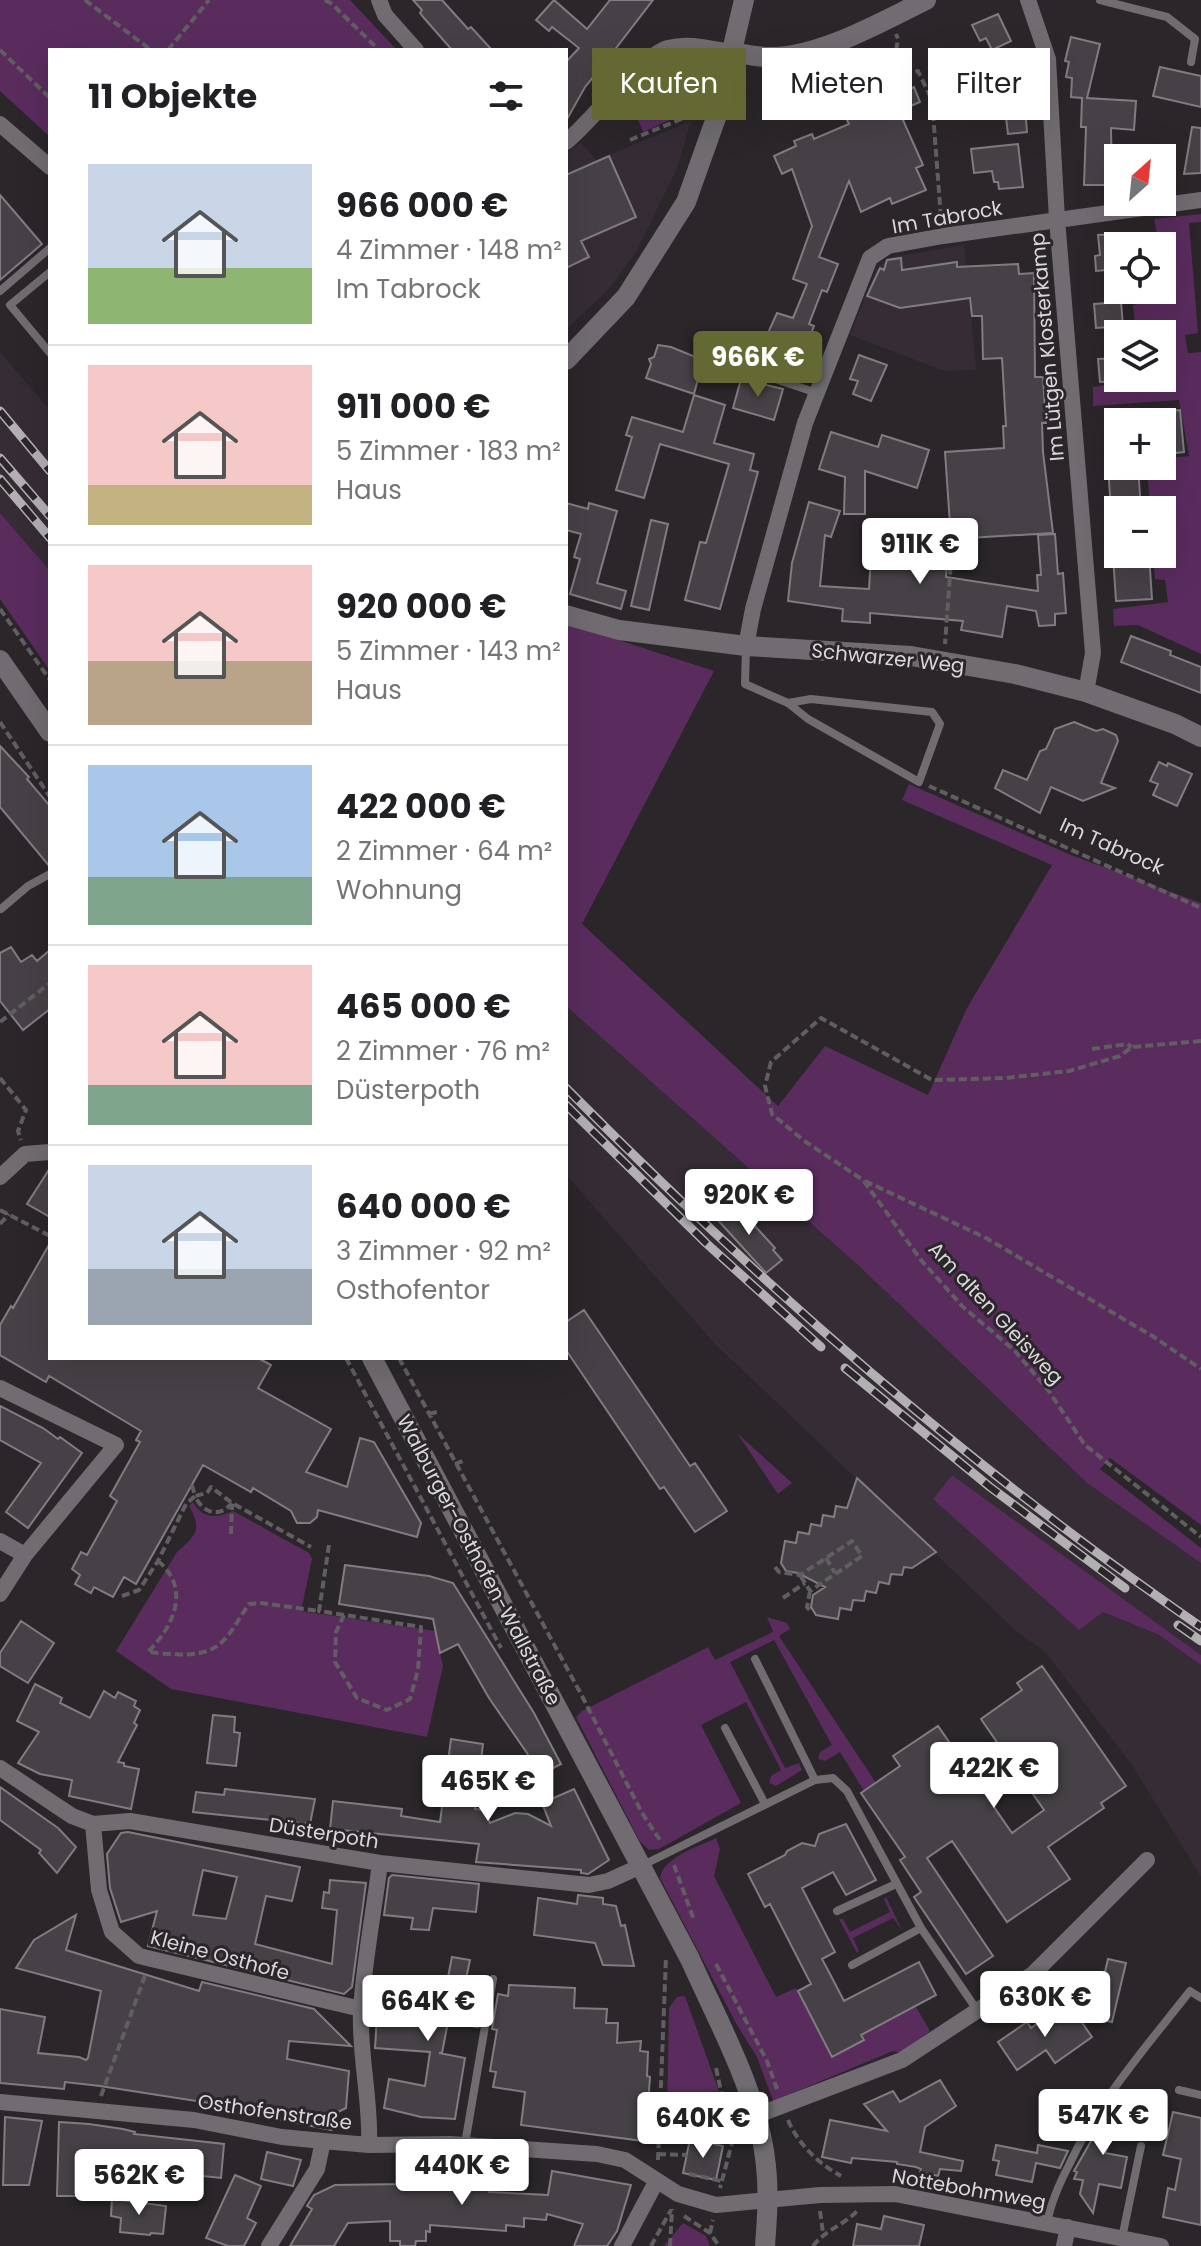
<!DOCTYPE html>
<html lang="de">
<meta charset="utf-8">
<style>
body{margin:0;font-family:Poppins,sans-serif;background:#f6f6f6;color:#202124;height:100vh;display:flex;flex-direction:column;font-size:30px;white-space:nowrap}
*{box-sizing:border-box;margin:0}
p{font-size:26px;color:#757577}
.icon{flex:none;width:44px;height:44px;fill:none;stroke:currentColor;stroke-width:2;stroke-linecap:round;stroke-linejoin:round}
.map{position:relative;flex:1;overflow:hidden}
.panel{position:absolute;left:48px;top:48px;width:520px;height:1312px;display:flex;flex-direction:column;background:#fff;border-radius:0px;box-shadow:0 8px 32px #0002}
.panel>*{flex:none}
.hud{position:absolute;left:592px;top:48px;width:488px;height:72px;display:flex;gap:16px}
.needle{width:52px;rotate:27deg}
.controls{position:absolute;left:1104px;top:144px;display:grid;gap:16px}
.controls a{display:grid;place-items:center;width:72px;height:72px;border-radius:0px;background:#fff;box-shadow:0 8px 32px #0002;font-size:40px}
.price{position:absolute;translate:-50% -68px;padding:0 18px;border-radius:8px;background:#fff;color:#222;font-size:26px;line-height:52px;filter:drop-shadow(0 2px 4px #0008)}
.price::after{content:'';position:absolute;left:50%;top:48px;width:24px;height:18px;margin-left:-12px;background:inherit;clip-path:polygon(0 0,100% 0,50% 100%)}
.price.current{background:#646934;color:#fff}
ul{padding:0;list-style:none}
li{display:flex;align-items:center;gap:24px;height:200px;padding:0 40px}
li+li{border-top:2px solid #e0e0e0}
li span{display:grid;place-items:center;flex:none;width:224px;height:160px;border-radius:0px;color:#555}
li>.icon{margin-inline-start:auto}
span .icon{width:96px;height:96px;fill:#fffc;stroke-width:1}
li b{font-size:34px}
h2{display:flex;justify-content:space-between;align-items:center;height:96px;padding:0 40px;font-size:34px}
.chip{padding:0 28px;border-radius:0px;background:#fff;box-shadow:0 8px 32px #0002;font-size:28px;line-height:72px}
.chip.current{background:#646934;color:#fff}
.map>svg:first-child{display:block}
.built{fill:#352c35}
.green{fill:#592c5d}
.building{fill:#464146;stroke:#817c81;stroke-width:2;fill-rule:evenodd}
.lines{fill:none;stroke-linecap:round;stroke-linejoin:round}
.path{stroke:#615e61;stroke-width:4;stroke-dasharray:8 4;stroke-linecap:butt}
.service{stroke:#706c71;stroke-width:8}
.minor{stroke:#706c71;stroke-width:16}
.tertiary{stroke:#706c71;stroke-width:20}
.rail-casing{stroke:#b3b0b3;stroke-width:9}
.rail{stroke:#2a262a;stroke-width:6;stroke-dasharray:18;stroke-linecap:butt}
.labels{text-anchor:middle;stroke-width:6;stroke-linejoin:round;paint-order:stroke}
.street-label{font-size:20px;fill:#dad7da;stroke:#2a262a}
</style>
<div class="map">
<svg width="1201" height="2246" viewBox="0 0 1201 2246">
<rect width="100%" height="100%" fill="#2a262a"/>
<path class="built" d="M691 121 677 169 636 252 609 289 566 330V154L581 142 596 160Z
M964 245 976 370 944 371 850 335 876 270 883 262 893 257Z
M0 352 50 410V571L0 513Z
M566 1006 859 1266 1087 1483 1201 1563V1655L952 1475 933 1499 1102 1612 1159 1635 1201 1665V1877L1132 1765 1045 1652 1016 1631 714 1343 566 1175Z"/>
<path class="green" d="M0 0H350L397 50H50V137L0 91Z
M668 65C691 68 698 71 696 95L675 102 676 117 643 132C640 123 632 110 633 100 634 83 654 69 668 65Z
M1201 214V222L1189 223 1198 333 1185 335 1188 353 1201 352V654L1138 625 1114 626 1113 609 1168 602 1165 580 1155 579 1153 554H1162V510H1150L1147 466H1162V459L1189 456 1179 400 1093 406V387L1131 381V378H1162V334H1136L1133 305 1173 295 1171 270 1163 269 1162 246H1159L1154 219Z
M0 513 50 571V671L0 599Z
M566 623 714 671 582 924 778 1106 825 1046 928 1095 967 1008 1052 865 902 800 909 784 1071 855 1201 903V1525L1110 1458 1100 1469 1201 1548V1563L1087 1483 859 1266 566 1006Z
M737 1433 792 1483 778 1494Z
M952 1475 1201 1655V1665L1159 1635 1103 1612 1079 1630 933 1499Z
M193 1502C203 1520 217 1518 233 1511L309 1553 312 1559 301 1611 435 1631 443 1666 427 1737 171 1689 116 1651 177 1552C197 1535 202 1529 189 1506Z
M767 1617 787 1623 790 1629 779 1636 876 1783 864 1791 840 1752 825 1761 818 1759 820 1752 832 1745 774 1640 730 1662 785 1768 799 1763 802 1770 776 1786 769 1783 771 1776 781 1770 746 1702 701 1725 741 1803 659 1849 649 1850 639 1840 576 1717 582 1711 708 1647 715 1660 773 1632Z
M716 1838 720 1849 714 1876 776 1997 796 1988 832 2057 864 2040 861 2035 916 2007 930 2031 901 2053 893 2051 773 2101 757 2057 737 2025 660 1878C663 1857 698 1847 716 1838Z
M886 1897 902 1930 893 1918 853 1938 859 1951 857 1953 839 1919H843L850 1932 890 1912 884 1899Z
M685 1996 718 2089 727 2125 667 2111 669 2008 677 1997Z
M683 2223 706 2236 710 2246H664Z"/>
<path class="building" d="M413 0H442L468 29 471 27 492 50H452L424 18 420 13 422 10Z
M554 0 587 29 610 0H653L610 56 611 63 603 65 585 87 566 121V62L579 48 552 27 549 31 536 20Z
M998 14 1011 41 992 50 986 38 980 41 972 25Z
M1071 37 1100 44 1087 98 1136 101 1134 130 1111 128 1112 185H1084L1086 127H1081L1082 98 1071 97 1072 78 1066 77 1069 62 1065 61Z
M1160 67 1201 76V107L1153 96Z
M1022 70 1027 132 1008 134 1005 110 967 114 965 97H960L959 82 996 78 995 72Z
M914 87 920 102 899 111 923 165 916 168 926 190 892 204 890 198 861 212 849 181 819 257 838 264 827 292 822 290 809 324 814 326 793 378 776 372 788 343 768 333 777 313 793 318 807 284 793 279 812 226 792 169 782 174 774 156 796 146 794 141 812 134 814 139 849 124 846 118 852 116 851 114Z
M1192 127 1201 128V173L1184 174Z
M1018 144 1023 187 999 189 998 182H994L992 171 974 173 971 149Z
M609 156 636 217 581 241 589 257 566 268V175Z
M0 195 42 244 0 280Z
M1118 234V269L1096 271 1095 256 1100 255 1098 235Z
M901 258 902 270 957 262V267L1018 264 1019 274 1034 273 1035 377H1043L1046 423H1042L1043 452 1053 533 951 539 945 452 1004 448 1003 426H1006L1002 358 983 359 982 316H972L970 298 900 308 867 296 880 268 884 270 887 260Z
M1121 302 1123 326 1096 328 1094 304Z
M658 345 671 347 703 360 694 394 646 378 651 364 649 359 654 357Z
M859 355 887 365 871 401 853 394 858 381 850 379Z
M1118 358V381L1100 382 1098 359Z
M741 379 783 389 774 420 733 408Z
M694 395 725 405 714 443 754 454 750 470 758 472 720 609 685 600 700 542 706 543 729 464 660 444 644 498 616 490 632 437 626 435 632 417 683 432Z
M1180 410 1184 452 1166 454 1161 412Z
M831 432 878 447 882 435 929 450 917 488 865 471V514H844L845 477 819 469Z
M1108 466H1138L1141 510H1111Z
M809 502 840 511 831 537 825 535 820 586 869 589 871 555 891 556V561L947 565 946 577 1038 591 1037 575H1041L1038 535 1055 534 1058 574 1063 573 1066 613 1055 614V625L1039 626 1036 611 1007 606 1002 637 961 630 963 621 870 613V623L842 621 843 609 788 601 792 563Z
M566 503 588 509 589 503 617 511 597 583 626 591 621 609 570 594 580 559 574 557 581 534 566 530Z
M651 520 668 524 649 610 631 606Z
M1149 554 1152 599 1116 601 1113 555Z
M1131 636 1171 651 1170 655 1201 667V693L1121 662Z
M1074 722 1096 731 1103 729 1116 735 1118 741 1101 783 1115 788 1083 801 1051 787 1040 813 995 788 1003 770 1027 780 1040 751 1046 749 1055 729Z
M0 746 29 777 27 779 50 806V867L0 807Z
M1159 762 1167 766 1168 763 1192 774 1177 806 1153 795 1158 784 1150 781Z
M11 947 21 962 32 955 37 961 50 950V1009L23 1030 0 1001V953Z
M50 1168V1217L27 1204Z
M732 1201 775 1248 773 1250 782 1260 766 1273 715 1217Z
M50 1243V1358H258L271 1365 258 1388 331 1429 306 1472 347 1487 360 1438 374 1442 421 1523 417 1537 318 1510 317 1517 310 1523H297L291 1511 253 1488 251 1492 203 1465 136 1584 124 1577 113 1597 94 1587 91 1593 75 1584 80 1575 72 1569 81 1552 87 1555 117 1501 110 1496 140 1442 136 1440 141 1431 49 1376 46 1382 0 1355V1325L11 1306 13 1308Z
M584 1310 690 1466 695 1463 727 1511 695 1532 664 1487 660 1489 566 1350V1322Z
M0 1406 43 1428 58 1439 60 1437 82 1453 28 1528 6 1512 41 1463 0 1440Z
M857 1478 936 1552 912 1568 904 1567 902 1575 891 1574 889 1584 879 1582 876 1593 866 1591 864 1601 853 1600 851 1610 840 1608 838 1619 816 1615 811 1607 813 1595 825 1587 798 1573 786 1571 781 1563 785 1541 796 1543 798 1532 809 1534 811 1524 821 1526 823 1515 834 1517 836 1506 847 1508Z
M345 1565 429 1576 453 1583 534 1713 561 1764 538 1776 527 1753 489 1698 458 1644 440 1653 433 1619 339 1604Z
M21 1621 54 1643 28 1683 0 1666V1653Z
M1042 1666 1126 1786 1101 1803 1104 1808 1048 1847 1070 1879 1007 1922 952 1841 927 1858 993 1956 966 1974 914 1897 921 1892 900 1860 905 1857 861 1793 900 1766 893 1756 938 1726 1012 1833 1044 1810 981 1719 1022 1690 1017 1683Z
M35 1684 62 1698 60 1703 90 1718 104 1691 115 1698 118 1692 136 1701 134 1706 140 1710 134 1723 137 1725 118 1762 124 1763V1766L139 1769 131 1809 69 1796 72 1780 40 1774 18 1763 39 1732 17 1721Z
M213 1715 235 1717 234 1732 240 1733 236 1766 207 1763Z
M451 1739 483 1744 475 1809 484 1810 490 1823 515 1813 528 1814 551 1826 542 1803 574 1789 609 1860 588 1874 581 1873V1870L476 1862 479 1844 330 1829 333 1801 402 1809 401 1816 440 1822Z
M0 1787 58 1828 76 1847 57 1873 39 1853 41 1850 0 1820Z
M225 1789 315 1799 310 1824 193 1812 196 1792 224 1795Z
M846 1824 876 1880 846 1895 833 1872 802 1888 835 1952 822 1959 830 1974 844 2001 919 1962 936 1995 861 2035 864 2040 832 2057 798 1991 811 1984 770 1904 765 1907 748 1874 785 1855 787 1851 802 1843 815 1846 819 1834Z
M128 1832 300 1867 292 1901 266 1896 255 1944 332 1964 337 1910 322 1908 324 1892 329 1893 330 1880 366 1883 352 1987 344 1994 148 1946 157 1911 121 1922 110 1888 107 1854 121 1833ZM203 1870 237 1877 226 1919 193 1915Z
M392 1875 479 1884 476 1912 433 1908 429 1930 411 1929 413 1918 384 1915 389 1878Z
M578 1895 603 1898V1904L616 1906 621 1926 625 1925 634 1966 603 1965 595 1943 534 1935 538 1898 577 1904Z
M76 1915 66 1950 199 1991 202 1982 314 2009 351 2046 289 2041 287 2059 349 2071 346 2108 336 2113 332 2130 247 2113 248 2109 100 2086 65 2082 64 2089 0 2083V2009L45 2017 38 2053 79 2057 86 2060 88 2058 101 1991 16 1968 34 1940Z
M452 1957 470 1960 464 1988 484 1991 478 2027 448 2022 442 2053H439L465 2058 455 2119 421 2117 384 2108 389 2079 425 2086 430 2052 375 2048 379 1986 412 1989 411 2004 442 2007Z
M1108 1959 1126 1963 1112 2022 1094 2018Z
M509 1985 575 1988 574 2008 607 2009 606 2023H618L617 2043 641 2041 640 2051 648 2052 647 2076 650 2077 648 2104 643 2103V2141L521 2125 525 2092 493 2087 496 2072 490 2071 497 2030 492 2029 498 1994 508 1996Z
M1057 2009 1064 2018 1076 2014 1092 2037 1055 2063 1046 2050 1017 2070 998 2042 1027 2022 1031 2028Z
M940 2080 956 2106 925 2127 920 2152 963 2161 961 2171 940 2169 938 2176 920 2172 921 2169 916 2167 897 2164V2162L852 2158 851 2163 822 2157 830 2120 887 2131 864 2104 893 2091 900 2102Z
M1112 2104 1135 2109 1131 2125 1118 2123 1105 2153 1127 2157 1121 2188 1099 2184 1093 2213 1080 2194 1083 2180 1074 2179 1077 2172 1074 2171Z
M1173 2112 1201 2118V2225L1163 2217 1168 2188 1175 2190 1181 2159 1163 2155Z
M5 2117 42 2121 29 2185H3Z
M59 2122 89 2124 123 2129 135 2132 134 2134 224 2144 221 2178 118 2167V2173L84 2167 83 2186H79V2196H57Z
M690 2139 723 2146 716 2180 683 2173Z
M996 2145 1037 2153 1038 2145 1068 2151 1060 2168 1036 2163 1032 2182 996 2175 999 2161 993 2160Z
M267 2152 301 2160 293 2186 261 2179Z
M424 2162 461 2165 460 2187 489 2189V2192L548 2195 552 2171 631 2185 617 2231 607 2246H574L583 2224 547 2214 546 2220 524 2218V2227L506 2225V2231L430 2225V2232L426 2231V2241H416L415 2246H400V2241H390V2221L348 2223 334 2246H290L312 2209 307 2206 314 2195 335 2185 405 2184 412 2175 424 2170Z
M235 2175 261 2186 247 2218 256 2223 244 2246H228L206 2238Z
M112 2199 166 2206 163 2234 151 2233 150 2235 120 2232 121 2218 111 2216Z
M884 2216 924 2225 919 2246H853L857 2224 881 2229Z"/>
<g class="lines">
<path class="path" d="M85 0 151 50
M325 0 332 4 379 50
M0 50 50 98
M168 50 209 0
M847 57 869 106
M892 77 918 71 932 100 941 218
M862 91 892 77 898 39 896 34
M630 140 691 115 699 116
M924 564 925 559 951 562 945 644
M0 609 50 680
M0 722 50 797
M929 786 1201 908
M0 1022 50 983
M1201 1041 1132 1047 1120 1056 1069 1071 1006 1078 932 1080 821 1018 771 1062 765 1086 772 1114 803 1140 863 1180 921 1260 963 1307 1014 1350 1048 1390 1085 1445 1201 1537
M1092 1049 1127 1044 1132 1047
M0 1078 26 1110 18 1131 21 1140
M865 1181 986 1238 1154 1337 1201 1369
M0 1210 50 1236
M0 1224 9 1214
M346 1358 501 1648
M399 1358 582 1696 642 1813 662 1843
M429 1414 437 1412
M455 1464 463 1461
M192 1485 195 1496 207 1493 211 1487 232 1503 311 1547
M231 1534 232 1504
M329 1545 319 1611 421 1627 418 1670 410 1699 387 1710 357 1698 335 1662 336 1632 344 1615
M826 1558 835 1573
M158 1561C191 1588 174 1626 148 1652 172 1654 205 1660 223 1641 233 1631 241 1615 249 1604L261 1603 319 1611
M775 1567 779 1572 800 1575 852 1541 862 1556 810 1591 800 1575
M810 1591 807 1607 811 1612
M122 1596 139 1590 158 1561 186 1504 195 1496C203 1513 219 1519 232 1503
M783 1598 805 1583
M674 1865 694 1920
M716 1964 767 2061 777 2089
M716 2068 732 2143 720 2188
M101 2096 146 1973
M788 2120C798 2144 819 2164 841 2176
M658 2154 687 2155
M658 2160 666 1957
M689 2174 721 2181
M820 2211 823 2233
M684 2216 710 2233 719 2246
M710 2233 713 2220
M651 2246 671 2210
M670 2246 672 2209
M813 2246C825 2230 844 2225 857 2211"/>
<path class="service" d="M1100 0 1167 17 1195 39 1191 62
M50 272 10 305 50 353
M0 291 50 248
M715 374 729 365 737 366 817 393
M746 646 745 684 788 703 808 719 919 782 940 724 932 712 811 699 788 703
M1 909 28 886 50 874
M755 1659 815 1780
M725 1728 765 1804
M641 1866 815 1780 833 1778 847 1791 921 1928 977 2010
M837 1911 896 1884
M852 1965 921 1928
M1179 2090 1201 2095
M465 2144 493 1979
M1047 2223C1051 2202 1059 2184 1069 2165 1099 2100 1146 2047 1190 1991L1201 1998
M1122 2238 1141 2146"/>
<path class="minor" d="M379 0 385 15 416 50
M1028 0 1048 59 1057 219 1093 653 1086 692
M0 124 50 167
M566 142C592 121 642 55 668 48 689 42 711 49 731 52
M746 646 753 609 805 423 870 258 888 246 943 236 1201 200
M0 1177 25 1154 50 1152
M0 1388 116 1445 25 1555 0 1594
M0 1541 25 1555
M0 1768 72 1816 93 1824 130 1821 380 1863 589 1885 608 1881 641 1866
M93 1824 99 1890 112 1932 139 1956 361 2009
M0 2102 194 2120 282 2137 323 2141 369 2145 450 2144 597 2154 625 2160 678 2194 716 2205 820 2195 895 2194 1161 2246
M755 2116 902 2060 1033 1974 1147 1860
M369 2145C371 2100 359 2055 361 2010 364 1961 374 1911 380 1863
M269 2246 317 2169 323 2141
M622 2246 656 2182
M1064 2246 1068 2227"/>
<path class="tertiary" d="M731 52C743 54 756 57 768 57 817 59 883 21 926 0
M566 360 626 297 686 202 716 118 744 0
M566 615 619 630 746 646 911 656 1015 674 1086 692 1175 724 1201 737
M0 660 50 732
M372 1358 690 1959C719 2024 759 2094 766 2166 769 2193 767 2219 765 2246"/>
<g class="rail-casing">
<path id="rail" d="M0 411 50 471
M0 458 50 516
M0 479 50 538
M566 1088C764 1288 969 1467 1201 1627
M566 1105 706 1243 821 1347
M845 1368 990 1487 1125 1588
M1178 1625 1201 1641"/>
</g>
<use href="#rail" class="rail"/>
</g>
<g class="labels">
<g class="street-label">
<text transform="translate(947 217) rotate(-10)" y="7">Im Tabrock</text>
<text transform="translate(1047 347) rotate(-95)" y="7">Im Lütgen Klosterkamp</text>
<text transform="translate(888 658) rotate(6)" y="7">Schwarzer Weg</text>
<text transform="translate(1112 846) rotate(24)" y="7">Im Tabrock</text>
<text transform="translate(996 1313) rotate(47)" y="7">Am alten Gleisweg</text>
<text transform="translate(479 1560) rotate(62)" y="7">Walburger-Osthofen-Wallstraße</text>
<text transform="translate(324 1833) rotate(9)" y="7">Düsterpoth</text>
<text transform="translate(220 1955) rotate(15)" y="7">Kleine Osthofe</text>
<text transform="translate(275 2112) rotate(8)" y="7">Osthofenstraße</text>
<text transform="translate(969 2189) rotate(10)" y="7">Nottebohmweg</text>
</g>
</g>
</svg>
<div class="controls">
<a><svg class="needle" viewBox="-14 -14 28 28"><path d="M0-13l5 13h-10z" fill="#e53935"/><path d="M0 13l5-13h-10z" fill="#757577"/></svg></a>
<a><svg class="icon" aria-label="locate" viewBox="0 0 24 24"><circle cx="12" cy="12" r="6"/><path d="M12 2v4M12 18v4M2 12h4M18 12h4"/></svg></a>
<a><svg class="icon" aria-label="layers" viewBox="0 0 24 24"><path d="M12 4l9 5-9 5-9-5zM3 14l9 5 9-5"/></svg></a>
<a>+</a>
<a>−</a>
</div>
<b class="price current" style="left:758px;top:399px">966K €</b>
<b class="price" style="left:920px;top:586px">911K €</b>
<b class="price" style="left:749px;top:1237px">920K €</b>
<b class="price" style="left:994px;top:1810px">422K €</b>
<b class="price" style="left:488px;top:1823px">465K €</b>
<b class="price" style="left:1045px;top:2039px">630K €</b>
<b class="price" style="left:428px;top:2043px">664K €</b>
<b class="price" style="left:1103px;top:2157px">547K €</b>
<b class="price" style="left:703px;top:2160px">640K €</b>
<b class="price" style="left:462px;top:2207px">440K €</b>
<b class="price" style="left:139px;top:2217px">562K €</b>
<div class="hud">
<a class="chip current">Kaufen</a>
<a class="chip">Mieten</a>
<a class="chip">Filter</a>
</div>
<section class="panel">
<h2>11 Objekte<svg class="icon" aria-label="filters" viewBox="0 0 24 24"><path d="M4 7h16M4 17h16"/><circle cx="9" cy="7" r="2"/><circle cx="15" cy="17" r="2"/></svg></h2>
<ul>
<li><span style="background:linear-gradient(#c9d6e8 65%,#8fb573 0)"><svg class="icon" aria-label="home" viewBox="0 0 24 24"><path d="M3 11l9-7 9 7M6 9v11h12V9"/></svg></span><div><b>966 000 €</b><p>4 Zimmer · 148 m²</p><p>Im Tabrock</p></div></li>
<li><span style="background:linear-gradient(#f6c9c9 75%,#c2b280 0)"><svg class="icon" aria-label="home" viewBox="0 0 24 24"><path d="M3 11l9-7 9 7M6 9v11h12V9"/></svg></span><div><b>911 000 €</b><p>5 Zimmer · 183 m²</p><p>Haus</p></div></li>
<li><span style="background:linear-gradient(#f6c9c9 60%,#b9a48a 0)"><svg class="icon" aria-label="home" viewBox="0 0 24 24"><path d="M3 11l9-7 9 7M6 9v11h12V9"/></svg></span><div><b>920 000 €</b><p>5 Zimmer · 143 m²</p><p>Haus</p></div></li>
<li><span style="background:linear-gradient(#a9c7e8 70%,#7fa58c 0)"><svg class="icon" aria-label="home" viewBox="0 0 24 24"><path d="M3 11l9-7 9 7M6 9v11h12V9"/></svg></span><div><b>422 000 €</b><p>2 Zimmer · 64 m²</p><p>Wohnung</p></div></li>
<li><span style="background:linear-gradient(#f6c9c9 75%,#7fa58c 0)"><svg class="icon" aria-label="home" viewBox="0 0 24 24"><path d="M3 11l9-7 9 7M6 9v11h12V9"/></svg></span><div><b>465 000 €</b><p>2 Zimmer · 76 m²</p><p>Düsterpoth</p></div></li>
<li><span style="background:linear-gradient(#c9d6e8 65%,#9aa5b1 0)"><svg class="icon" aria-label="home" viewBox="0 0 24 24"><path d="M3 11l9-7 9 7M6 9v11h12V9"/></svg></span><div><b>640 000 €</b><p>3 Zimmer · 92 m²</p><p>Osthofentor</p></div></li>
</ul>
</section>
</div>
